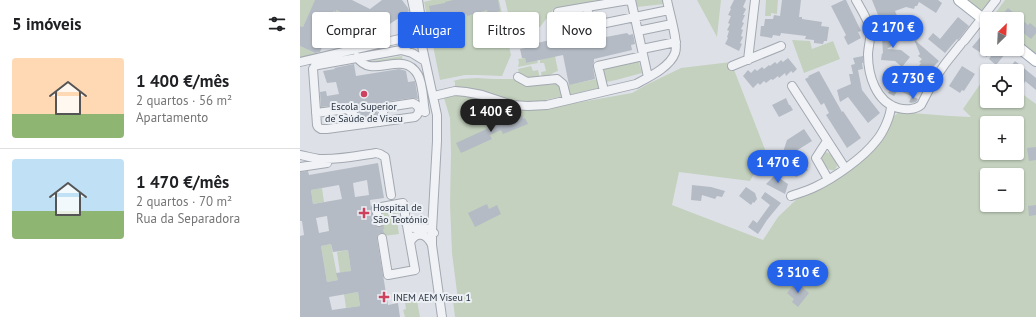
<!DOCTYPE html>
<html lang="pt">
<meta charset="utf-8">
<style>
body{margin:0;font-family:"PT Sans",sans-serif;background:#f2f2f2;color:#202124;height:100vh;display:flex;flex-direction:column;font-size:15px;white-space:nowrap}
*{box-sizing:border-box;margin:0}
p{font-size:13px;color:#757577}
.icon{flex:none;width:22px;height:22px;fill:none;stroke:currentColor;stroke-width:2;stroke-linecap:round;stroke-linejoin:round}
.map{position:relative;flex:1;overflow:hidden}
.panel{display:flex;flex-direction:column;background:#fff;width:300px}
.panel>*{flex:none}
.guide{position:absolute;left:12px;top:12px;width:380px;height:36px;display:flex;gap:8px}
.needle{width:26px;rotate:24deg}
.buttons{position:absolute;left:680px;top:12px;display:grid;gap:8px}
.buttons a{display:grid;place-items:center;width:44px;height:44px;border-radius:4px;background:#fff;box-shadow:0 1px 3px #0004;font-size:20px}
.price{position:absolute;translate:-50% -34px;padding:0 9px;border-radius:14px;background:#2563eb;color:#fff;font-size:13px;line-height:26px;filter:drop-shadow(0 1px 2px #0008)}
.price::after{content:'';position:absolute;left:50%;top:24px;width:12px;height:9px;margin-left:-6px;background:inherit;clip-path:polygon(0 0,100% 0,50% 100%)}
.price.on{background:#222;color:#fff}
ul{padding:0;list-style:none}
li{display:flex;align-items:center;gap:12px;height:100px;padding:0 12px}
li+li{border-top:1px solid #e0e0e0}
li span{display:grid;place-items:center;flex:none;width:112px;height:80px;border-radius:4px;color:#555}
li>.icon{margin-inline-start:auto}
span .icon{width:48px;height:48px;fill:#fffc;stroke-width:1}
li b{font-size:17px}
h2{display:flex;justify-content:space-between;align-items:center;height:48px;padding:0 12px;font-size:17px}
.pill{padding:0 14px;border-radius:4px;background:#fff;box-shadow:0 1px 3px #0004;font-size:14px;line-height:36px}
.pill.on{background:#2563eb;color:#fff}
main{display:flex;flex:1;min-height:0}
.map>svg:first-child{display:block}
.green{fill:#c4d1be;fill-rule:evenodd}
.building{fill:#b4bbc4;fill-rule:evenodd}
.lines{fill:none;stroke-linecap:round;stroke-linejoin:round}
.minor-tunnel{stroke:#b9bec5;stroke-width:8;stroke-dasharray:8 4;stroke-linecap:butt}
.minor-casing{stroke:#a3a8b1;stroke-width:10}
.major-casing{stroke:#9ca6b2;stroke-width:12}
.minor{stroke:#f0f2f5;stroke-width:8}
.major{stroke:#fff;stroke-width:10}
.poi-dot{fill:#cd415e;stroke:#ecf0f5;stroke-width:1.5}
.labels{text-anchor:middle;stroke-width:4;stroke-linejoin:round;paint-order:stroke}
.poi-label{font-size:10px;fill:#27303d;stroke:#ecf0f5;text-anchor:start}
</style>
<main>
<section class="panel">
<h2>5 imóveis<svg class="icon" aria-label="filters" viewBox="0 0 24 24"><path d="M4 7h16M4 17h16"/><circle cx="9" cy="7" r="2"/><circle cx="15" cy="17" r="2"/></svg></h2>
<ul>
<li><span style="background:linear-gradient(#ffd9b3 70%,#8fb573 0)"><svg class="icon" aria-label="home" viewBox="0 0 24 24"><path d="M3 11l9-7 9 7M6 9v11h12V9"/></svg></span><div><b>1 400 €/mês</b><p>2 quartos · 56 m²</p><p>Apartamento</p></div></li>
<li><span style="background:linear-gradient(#bfe0f5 65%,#8fb573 0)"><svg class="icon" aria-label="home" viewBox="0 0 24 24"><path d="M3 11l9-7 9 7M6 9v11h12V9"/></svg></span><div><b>1 470 €/mês</b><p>2 quartos · 70 m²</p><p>Rua da Separadora</p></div></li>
</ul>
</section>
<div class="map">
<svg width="736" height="317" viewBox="0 0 736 317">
<rect width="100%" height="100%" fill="#dde1e7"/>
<path class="green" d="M0 0H18L15 1 3 27 0 26Z
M132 0H199L211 55 202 76 177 75H165L140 80 124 2Z
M205 0H317L253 10 240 27 230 28 225 37 212 30Z
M336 0H363L364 4 337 7Z
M397 0H421L417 37Z
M466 0H478L477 14 471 13V16H465Z
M668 0H692L683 12Z
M705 0H736V54L717 39V19H694V15Z
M36 10 57 20 54 28 31 18 34 11 35 12Z
M34 38 36 39 37 38 43 41 44 39 50 42 49 43 46 42 45 44 42 43 41 45 38 44 37 46 35 45 34 48 31 46Z
M492 40 510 41 512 49 533 41 540 59 504 73Z
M0 46 19 55 0 57Z
M102 56 103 62 69 64V60L71 61Z
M255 56 258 71C251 73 250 77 242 78L241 72 246 71 244 63H240V60Z
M225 58 226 63 237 60 238 63 218 67 219 62 218 59Z
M338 59 342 73 316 80 306 82 302 67Z
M431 62 466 152 450 181 379 172 372 205 463 240 478 217 500 196 562 159 580 142 585 130 593 117 599 112 650 116 671 117 663 109 687 74V101H717V90L736 104V317H155L153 301 158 300 152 253 150 205 151 153 150 118 144 98C156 95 166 95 178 98 189 101 199 106 210 108 222 110 235 110 247 108L332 93 348 84 381 68ZM687 123H717V153H687ZM687 175H717V205H687Z
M231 66 233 71 238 70 240 79C235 78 230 76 226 79L220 77 218 69Z
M177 78 193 79H217L243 82 249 85 258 83 264 96C250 99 236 103 221 102 206 101 192 93 177 90 170 88 162 88 155 88V82L153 81 161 79Z
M297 79 299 88 269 95 267 85Z
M525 152C531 152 536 161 537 166L535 170C527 172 525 164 521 159L522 153Z
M22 188 24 202 13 204 11 190Z
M99 209 100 213 96 214 99 234 84 236 80 211Z
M31 244 38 280 27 282 21 246Z
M48 250 51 271 40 273 37 252Z
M58 292 60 306 46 308 44 294Z
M116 295 120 317H105L103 310 106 309 104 297Z"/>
<path class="building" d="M15 0H52L70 9 82 0H102L108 8 109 11 84 28 87 31 77 37 69 25 36 10V12L34 11 22 36 26 38 20 52 15 53 0 46V26L3 27Z
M153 0H198L200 11 188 14 187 10 167 16V14L143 19 144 23 133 25 129 6 145 3V2Z
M434 0H446L443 7 446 9 443 15H445L442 22 444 23 441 29 443 30 441 36 443 37 440 43 442 44 439 51 425 44 428 38 427 37 429 31 427 30 430 24 428 23 431 16 428 15 431 9 430 8Z
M482 0H501L499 17H502V19L522 22 521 26 529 27 527 41H524L523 44 514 43V40L505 39 506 36 481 33 480 36 473 35 472 38 460 36 461 26H464L465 19H473L474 15 480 16Z
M544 0H546L561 31 558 32 561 38 548 45 544 37 546 35 531 6Z
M572 0H638L642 3 636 13 619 2 617 6H615L614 9 606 7 595 11 598 18 582 25Z
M708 8 728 25 730 23 736 28V33L731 39 717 28V19H702L700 17Z
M283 15 290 40 327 33 329 35 333 34 335 44 331 45 332 50 294 59V62L293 67 295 79 269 85 263 55 226 63 225 58H222L220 49 225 48 224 46 272 35 268 18Z
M658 17 669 26 659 39 658 40 657 39 645 53 628 39 633 33 640 39Z
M611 19 619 38 616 41 639 61 634 66 635 68 631 72H630L619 87 616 85 611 96 598 90 594 96 588 93 596 82 595 81 599 76 605 82 612 73 613 74 621 63 619 62 622 59 618 56 620 54 606 21Z
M594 30 601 40 587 49 601 50 610 57 602 67 595 61 581 60 582 53 583 54 582 36H585V31Z
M682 35 687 39V57L672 47Z
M698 49 705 54 696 65 689 59 694 52 695 53Z
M563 56V63H562L563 69 558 70 562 90 580 113 568 123 548 97 540 102 537 90 551 84 549 74H553L551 65 555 64 553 58Z
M488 58 497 69 493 73 491 71 486 76 485 73 479 78 478 76 473 80 471 79 466 83 464 81 460 85 458 83 453 88 443 76 448 70 451 73 455 69 457 71 462 67 464 69 469 65 470 66 475 62 477 64 481 60 483 62Z
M715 61 736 78V90L725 81 724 84 717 78V71H707Z
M54 64 56 76 99 69 103 70 106 71 108 82 115 81 118 99 112 98 84 102 79 107 76 117 68 118 63 116 48 104 21 107 20 92 26 91 27 96 39 94 36 82 27 83 23 71 35 69 34 68Z
M662 66 675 74 664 91 662 90 660 93 649 86Z
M519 71 542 112 543 111 561 138 547 148 526 115 529 113 524 103 521 105 505 79 509 77 508 76Z
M612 96 618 99 616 102 611 103 609 102Z
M486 98 489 105H490L493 110 479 117 472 105Z
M222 115 223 119 225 118 228 124 203 134 201 130 190 135 192 139 161 153 156 143 213 117V119Z
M504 129 512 141 496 151 508 170 496 177 482 155 487 140Z
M736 147V160L729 161 727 148Z
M78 163 84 198 70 200 71 209 75 225 78 227 82 226 84 233 78 234 77 239 88 305 98 303 100 317H0V236L4 235 2 221H0V172L8 171 9 175ZM67 180 69 195 55 197 53 183ZM39 185 42 199 13 204 11 190ZM27 216 29 231 19 233 16 218ZM31 244 33 252 48 250 51 271 36 273 38 280 27 282 21 246ZM58 292 60 306 32 310 29 297Z
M475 175 488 184 485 194 466 184Z
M392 185 411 187 425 191 422 197 417 196 415 199 402 195 401 201 391 200Z
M446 187 455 193 457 199 454 203 453 202 451 205 439 196Z
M465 192 481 203 467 220 458 234 448 227 453 220 457 223 470 205 461 198Z
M187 204 189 209 197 205 201 214 175 227 168 213Z
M736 205V215L729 216 728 206Z
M496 282 509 293 498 307 492 302 494 299 487 293Z"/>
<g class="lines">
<path class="minor-tunnel" d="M79 222 82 238"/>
<g class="minor-casing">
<path id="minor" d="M112 0 137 115V141L132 230V245L142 317
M118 0 120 13
M331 0 348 77
M556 0C561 9 567 18 570 28 572 36 568 46 568 55 568 75 576 102 598 108 605 110 615 110 621 105L634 80 645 64 661 44
M287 7 291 26 369 10
M258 12 287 7 329 0
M338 31 372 24
M664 41 696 0
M342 49 376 42
M101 50 112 53 125 61
M57 57C72 81 103 48 118 75 123 84 123 101 125 112
M448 60 455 0
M0 62 108 37 118 30
M432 66 481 46
M218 77 227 82 257 79 263 84 267 100
M492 86 545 168
M304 91 298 66 343 56
M138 95 155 91 166 92 182 95 212 105 228 106 247 105 336 84C349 77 370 67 375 53 379 43 369 12 367 0
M16 113 47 109 64 124
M80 122 84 109 87 107 113 103C120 106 121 112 115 117L27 129H21L18 127 17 125 13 69 15 66 18 65 101 50 112 42 118 29
M527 141 516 158 528 179
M0 155C6 156 12 158 19 159 38 160 57 156 76 153L80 154 85 157 91 195
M0 167 27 163
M491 196C499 193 507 191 515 187 534 178 563 158 576 141 583 133 591 116 591 105
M79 222 76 208 103 203 115 270 88 275 82 238
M106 223C118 235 125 222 134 233
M110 242C117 230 127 234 132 245"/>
</g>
<g class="major-casing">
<path id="major" d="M659 0 687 22
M717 46 736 61"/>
</g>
<use href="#minor" class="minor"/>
<use href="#major" class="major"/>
</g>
<g class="poi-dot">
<circle cx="64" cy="94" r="4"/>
<path d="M62 207h4v4h4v4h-4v4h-4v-4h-4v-4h4z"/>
<path d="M82 291h4v4h4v4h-4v4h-4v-4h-4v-4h4z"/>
</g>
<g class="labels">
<g class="poi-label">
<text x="64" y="110" text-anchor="middle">Escola Superior<tspan x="64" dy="12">de Saúde de Viseu</tspan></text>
<text x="73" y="211">Hospital de<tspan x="73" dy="12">São Teotónio</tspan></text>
<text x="93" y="301">INEM AEM Viseu 1</text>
</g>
</g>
</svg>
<div class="buttons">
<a><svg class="needle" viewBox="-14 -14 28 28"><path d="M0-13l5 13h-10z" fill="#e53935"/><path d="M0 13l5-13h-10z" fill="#757577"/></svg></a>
<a><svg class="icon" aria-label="locate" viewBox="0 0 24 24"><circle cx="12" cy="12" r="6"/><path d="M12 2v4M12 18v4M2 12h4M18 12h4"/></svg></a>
<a>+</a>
<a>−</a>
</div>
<b class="price" style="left:593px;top:49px">2 170 €</b>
<b class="price" style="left:613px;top:100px">2 730 €</b>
<b class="price on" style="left:191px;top:133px">1 400 €</b>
<b class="price" style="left:478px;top:184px">1 470 €</b>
<b class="price" style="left:498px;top:294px">3 510 €</b>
<div class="guide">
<a class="pill">Comprar</a>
<a class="pill on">Alugar</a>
<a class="pill">Filtros</a>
<a class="pill">Novo</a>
</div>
</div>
</main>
